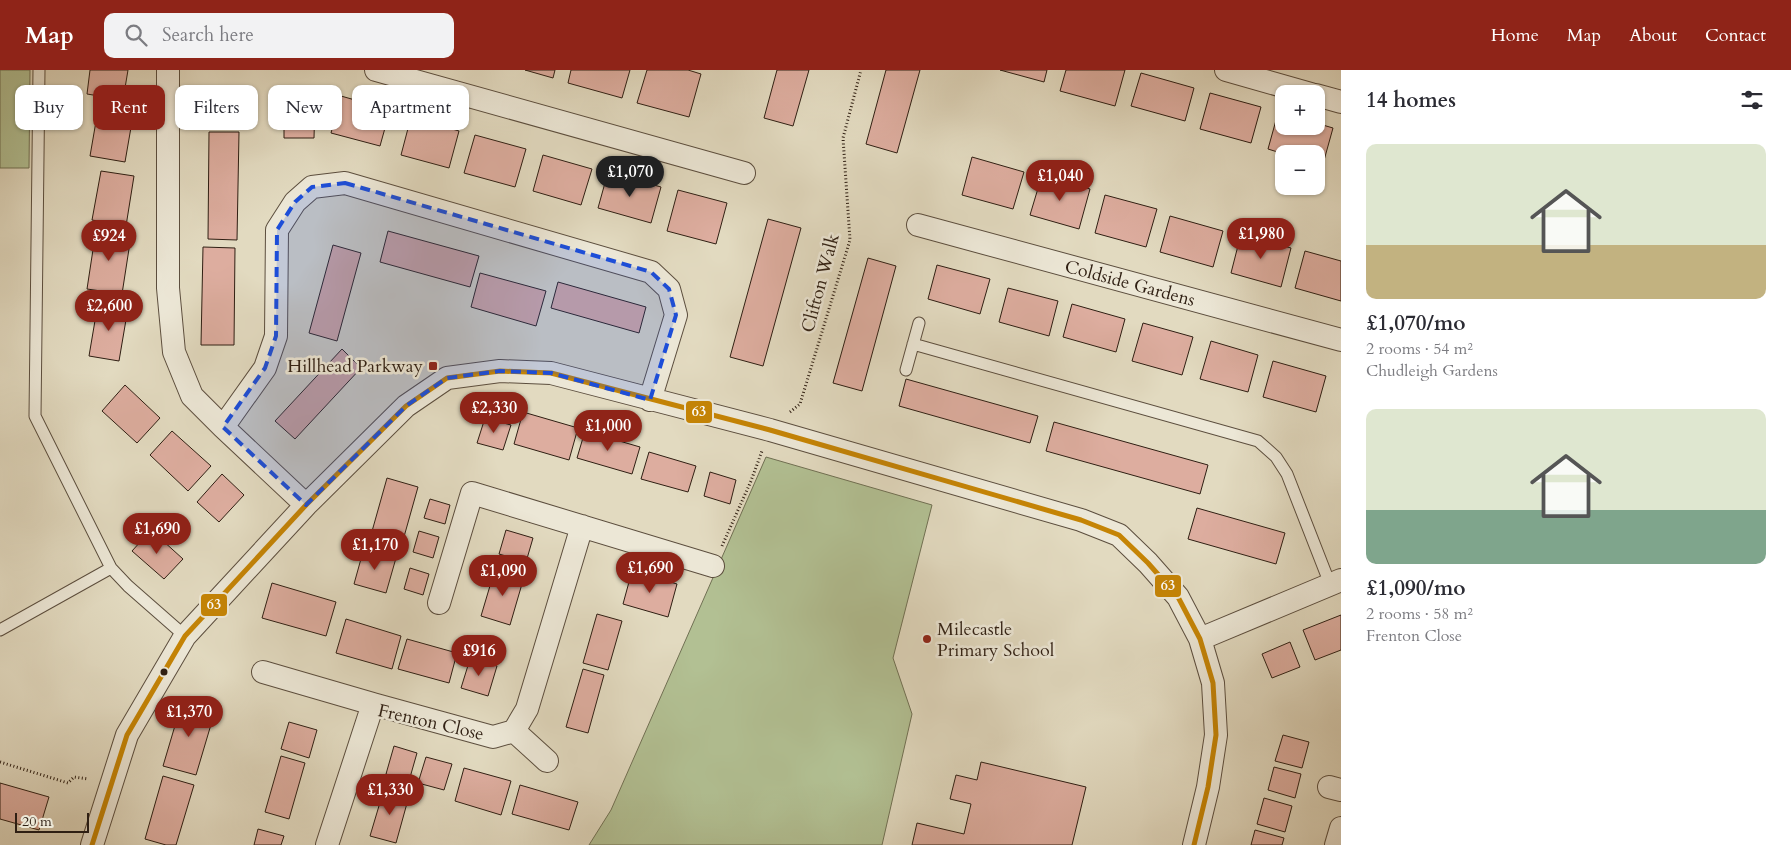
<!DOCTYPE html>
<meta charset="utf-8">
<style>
body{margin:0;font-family:Cardo,serif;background:#f2f2f3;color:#2b2b33;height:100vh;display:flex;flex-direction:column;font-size:19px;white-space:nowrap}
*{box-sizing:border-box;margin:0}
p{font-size:16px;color:#7c7c81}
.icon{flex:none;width:28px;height:28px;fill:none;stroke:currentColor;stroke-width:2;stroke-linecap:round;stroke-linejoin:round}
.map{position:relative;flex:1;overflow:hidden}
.side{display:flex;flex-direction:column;background:#fff;width:450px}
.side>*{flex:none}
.banner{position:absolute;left:15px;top:15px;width:475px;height:45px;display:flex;gap:10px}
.controls{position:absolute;left:1275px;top:15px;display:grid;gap:10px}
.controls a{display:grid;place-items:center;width:50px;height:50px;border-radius:10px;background:#fff;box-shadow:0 1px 4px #0004;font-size:25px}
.scale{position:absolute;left:15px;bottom:12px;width:74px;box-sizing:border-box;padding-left:5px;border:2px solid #2f1f13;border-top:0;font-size:14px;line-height:18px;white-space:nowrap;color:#2f1f13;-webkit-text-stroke:4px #ece7d6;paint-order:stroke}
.price{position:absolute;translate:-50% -42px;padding:0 11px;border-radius:18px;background:#8f2418;color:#fff;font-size:16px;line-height:32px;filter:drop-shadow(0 1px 2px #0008)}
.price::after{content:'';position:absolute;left:50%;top:30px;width:15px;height:11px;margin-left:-8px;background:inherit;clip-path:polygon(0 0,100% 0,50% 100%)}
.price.active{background:#222;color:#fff}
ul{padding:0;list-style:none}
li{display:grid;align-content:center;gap:10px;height:265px;padding:0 25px}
li span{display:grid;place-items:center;height:155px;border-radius:10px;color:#555}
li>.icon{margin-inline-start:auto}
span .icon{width:90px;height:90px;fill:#fffc;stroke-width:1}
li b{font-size:21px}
h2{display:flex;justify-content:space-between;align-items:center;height:60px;padding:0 25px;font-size:21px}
.pill{padding:0 18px;border-radius:10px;background:#fff;box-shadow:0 1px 4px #0004;font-size:18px;line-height:45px}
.pill.active{background:#8f2418;color:#fff}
header{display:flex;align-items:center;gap:30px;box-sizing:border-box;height:70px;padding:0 25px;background:#8f2418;color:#fff}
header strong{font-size:24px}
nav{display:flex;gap:28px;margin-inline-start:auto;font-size:18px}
.search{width:350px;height:45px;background:#f2f2f3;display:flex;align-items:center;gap:12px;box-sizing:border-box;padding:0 18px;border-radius:10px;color:#7c7c81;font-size:19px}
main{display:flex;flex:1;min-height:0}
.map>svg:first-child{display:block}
.green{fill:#b2c093;stroke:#707053}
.building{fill:#ddad9f;stroke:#2f1f13}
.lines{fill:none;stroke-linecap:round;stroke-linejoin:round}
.lane-casing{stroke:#5c4e3e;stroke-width:13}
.street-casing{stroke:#5c4e3e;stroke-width:24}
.path{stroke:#2f1f13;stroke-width:3;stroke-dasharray:1 2.5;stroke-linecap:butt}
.lane{stroke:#ece7d6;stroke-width:11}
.street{stroke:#ece7d6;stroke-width:22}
.bus-1-casing{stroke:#ece7d6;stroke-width:9}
.bus-1{stroke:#c58405;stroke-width:5}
.marked{fill:#1d4ed8;fill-opacity:0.2;stroke:#1d4ed8;stroke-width:4;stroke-dasharray:10 6;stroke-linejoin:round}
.poi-dot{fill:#8f2418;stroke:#ece7d6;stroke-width:2}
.bus-dot{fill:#2f1f13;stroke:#ece7d6;stroke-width:2}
.labels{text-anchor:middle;stroke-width:5;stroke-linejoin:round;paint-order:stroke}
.street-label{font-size:18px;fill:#2f1f13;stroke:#ece7d6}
.poi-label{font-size:18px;fill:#2f1f13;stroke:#ece7d6;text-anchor:end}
.line-badge{stroke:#ece7d6;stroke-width:2}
.badge-label{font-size:14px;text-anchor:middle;font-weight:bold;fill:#fff}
</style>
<header>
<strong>Map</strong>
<div class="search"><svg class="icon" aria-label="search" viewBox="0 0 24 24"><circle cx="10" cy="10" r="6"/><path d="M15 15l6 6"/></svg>Search here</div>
<nav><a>Home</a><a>Map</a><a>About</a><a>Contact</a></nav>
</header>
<main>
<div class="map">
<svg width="1341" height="775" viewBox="0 0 1341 775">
<rect width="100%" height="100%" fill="#e2dac0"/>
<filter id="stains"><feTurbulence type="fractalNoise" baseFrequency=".004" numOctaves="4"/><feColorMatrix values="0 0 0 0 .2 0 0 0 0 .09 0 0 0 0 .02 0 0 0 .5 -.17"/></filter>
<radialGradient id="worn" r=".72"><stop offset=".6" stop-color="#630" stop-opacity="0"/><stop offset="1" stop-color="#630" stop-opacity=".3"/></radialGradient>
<path class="green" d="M0 0H30L29 98H0Z
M766 387 932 435 893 588 912 644 882 775H589L611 740Z"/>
<path class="building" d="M90 0H128L123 30 87 24Z
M525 0H555L553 8Z
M571 0H630L622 28 568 13Z
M647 0H688L701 4 689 47 637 33Z
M777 0H809L793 56 764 48Z
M886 0H920L897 83 866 74Z
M1000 0H1047L1044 12Z
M1066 0H1125L1115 36 1060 21Z
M1141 3 1194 18 1185 51 1131 36Z
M1210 23 1261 37 1251 73 1200 59Z
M341 26 390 40 380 76 331 63Z
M212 31H239V55H212Z
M284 31H315L314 68H284Z
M99 34 134 40 125 92 90 86Z
M1278 43 1284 44V56H1316V53L1333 58 1323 94 1316 93V84H1284L1268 79Z
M411 47 459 61 449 98 401 85Z
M209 62H239L237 170 208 169Z
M475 65 526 79 515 117 464 103Z
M543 85 592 99 581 135 533 121Z
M972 87 1024 102 1013 139 962 125Z
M101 101 134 106 126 156 92 150Z
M608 102 661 117 651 153 598 138Z
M1042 105 1090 119 1079 159 1030 145Z
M678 120 727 133 716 174 667 161Z
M1105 125 1157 139 1146 177 1095 163Z
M1170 146 1223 161 1213 197 1160 182Z
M768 149 801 158 763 296 730 287Z
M96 160 131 166 122 224 87 219Z
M388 161 479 186 470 217 380 192Z
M1241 164 1291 178 1281 217 1231 203Z
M333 175 361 183 337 271 309 263Z
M203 177 235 178 234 275H201Z
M1305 181 1341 191V231L1295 218Z
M868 188 896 196 862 321 833 313Z
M937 195 990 209 980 244 928 229Z
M480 203 546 221 536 256 471 237Z
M558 212 646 237 639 263 551 238Z
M1008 218 1058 231 1049 266 999 252Z
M98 233 128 238 119 291 89 286Z
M1072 234 1125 249 1116 282 1063 267Z
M1143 253 1193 267 1182 305 1132 291Z
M1211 271 1258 285 1248 322 1200 309Z
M342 279 361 298 295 369 275 351Z
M1273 291 1326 306 1316 342 1263 327Z
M906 309 1038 346 1030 373 899 336Z
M125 315 160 348 137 373 102 341Z
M523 342 578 358 569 390 514 374Z
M485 348 511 355 503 380 477 373Z
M1054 352 1208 395 1200 424 1046 381Z
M172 361 211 396 188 421 150 385Z
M585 361 640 377 632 404 577 388Z
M649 382 696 396 688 422 641 409Z
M710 402 736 410 730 434 704 426Z
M222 404 244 425 219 452 197 432Z
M387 408 418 417 400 481 369 472Z
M430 429 450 435 445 454 424 448Z
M1197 438 1285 463 1276 494 1188 469Z
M151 460 183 489 164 509 132 481Z
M506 460 533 468 526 492 499 484Z
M419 461 439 467 433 488 413 482Z
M364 478 396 488 386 523 354 514Z
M410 498 429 504 423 525 404 519Z
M495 499 524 507 510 555 481 546Z
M632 501 677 514 668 547 623 534Z
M272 513 336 532 326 566 262 548Z
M597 544 622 551 608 600 583 593Z
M1341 545V580L1315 590 1303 560Z
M346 549 401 566 392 599 336 583Z
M407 569 457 583 449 613 398 599Z
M1290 572 1300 597 1272 608 1262 584Z
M470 589 497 596 488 626 461 618Z
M583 599 604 605 588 663 566 657Z
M182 632 215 641 196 705 163 696Z
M289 652 317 660 309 688 281 679Z
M1283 665 1309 672 1302 698 1275 691Z
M394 676 417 683 409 711 386 704Z
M281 686 305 693 289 749 265 742Z
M426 687 452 694 444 720 418 713Z
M981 692 1086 717 1072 775H912L917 753 964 764 971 734 950 729 956 705 977 710Z
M1274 697 1301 704 1295 728 1268 720Z
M464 698 511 711 501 745 455 731Z
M163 706 194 715 176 775H166L145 769Z
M0 713 49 727 39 760 0 749Z
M520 715 578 732 569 760 512 744Z
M384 719 409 726 396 773 370 766Z
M1264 728 1292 736 1285 762 1257 754Z
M258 759 284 766 281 775H254Z
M1255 760 1284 768 1282 775H1251Z"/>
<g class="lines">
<g class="lane-casing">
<path id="lane" d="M39 0 35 346 111 498 128 516 185 566
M913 274 1258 371 1276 387 1287 404 1330 514
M906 300 919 253
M0 560 111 498"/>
</g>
<g class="street-casing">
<path id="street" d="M168 0V218L174 282 192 326 223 357 306 435
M376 0 744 103
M1226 0 1311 24
M1316 25 1341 32
M918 155 1341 270
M223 357 265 298 276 266 277 160 295 132 312 117 345 113 651 202 669 219 676 245 650 330
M439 533 472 423 713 496
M1200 569 1341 510
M263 602 373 634
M514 661 547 691
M1329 717 1341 720
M92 775 127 665 185 566 306 435 406 336 447 308 500 301 551 303 770 360 1081 450 1119 465 1148 493 1178 527 1200 569 1213 613 1216 665 1208 717 1194 775
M327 775 373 634 493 667 514 661 527 639 582 456
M1336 775 1341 758"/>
</g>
<path class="path" d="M790 342 800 334 850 170 843 68 861 0
M722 476 751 411 762 381
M0 692 68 713 74 707 88 709"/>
<use href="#lane" class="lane"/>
<use href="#street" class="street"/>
<g class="bus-1-casing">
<path id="bus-1" d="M92 775 127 665 185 566 306 435 406 336 447 308 500 301 551 303 770 360 1081 450 1119 465 1148 493 1178 527 1200 569 1213 613 1216 665 1208 717 1194 775"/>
</g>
<use href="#bus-1" class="bus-1"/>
</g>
<path class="marked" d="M345 113 651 202 669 219 676 245 650 330 551 303 500 301 447 308 406 336 306 435 223 357 265 298 276 266 277 160 295 132 312 117Z"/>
<g class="poi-dot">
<rect x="428" y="291" width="10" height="10" rx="2.5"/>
<circle cx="927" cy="569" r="5"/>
</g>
<circle class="bus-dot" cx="164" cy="602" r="4.5"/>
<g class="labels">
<g class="street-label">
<text transform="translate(820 213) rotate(-75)" y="6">Clifton Walk</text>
<text transform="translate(1130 213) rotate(15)" y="6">Coldside Gardens</text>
<text transform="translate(431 652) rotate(13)" y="6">Frenton Close</text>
</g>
<g class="poi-label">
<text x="423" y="302">Hillhead Parkway</text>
<text x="937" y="565" text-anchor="start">Milecastle<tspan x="937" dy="21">Primary School</tspan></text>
</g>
</g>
<g class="line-badge">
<rect x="685" y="330" width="28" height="24" rx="5" fill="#c58405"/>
<rect x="1154" y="504" width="28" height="24" rx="5" fill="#c58405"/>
<rect x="200" y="523" width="28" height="24" rx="5" fill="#c58405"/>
</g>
<g class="badge-label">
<text x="699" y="346">63</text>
<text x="1168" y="520">63</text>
<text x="214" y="539">63</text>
</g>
<rect width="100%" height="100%" filter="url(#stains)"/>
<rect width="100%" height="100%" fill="url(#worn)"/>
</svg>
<div class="controls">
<a>+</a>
<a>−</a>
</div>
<div class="scale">20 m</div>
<b class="price active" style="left:630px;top:128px">£1,070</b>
<b class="price" style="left:1060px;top:132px">£1,040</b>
<b class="price" style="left:1261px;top:190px">£1,980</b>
<b class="price" style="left:109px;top:192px">£924</b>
<b class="price" style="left:109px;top:262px">£2,600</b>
<b class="price" style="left:494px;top:364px">£2,330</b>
<b class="price" style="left:608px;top:382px">£1,000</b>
<b class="price" style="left:157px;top:485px">£1,690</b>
<b class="price" style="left:375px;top:501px">£1,170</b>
<b class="price" style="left:650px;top:524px">£1,690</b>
<b class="price" style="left:503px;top:527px">£1,090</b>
<b class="price" style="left:479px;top:607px">£916</b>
<b class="price" style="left:189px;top:668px">£1,370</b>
<b class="price" style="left:390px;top:746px">£1,330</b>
<div class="banner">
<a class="pill">Buy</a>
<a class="pill active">Rent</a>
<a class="pill">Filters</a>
<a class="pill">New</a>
<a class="pill">Apartment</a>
</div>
</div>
<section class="side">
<h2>14 homes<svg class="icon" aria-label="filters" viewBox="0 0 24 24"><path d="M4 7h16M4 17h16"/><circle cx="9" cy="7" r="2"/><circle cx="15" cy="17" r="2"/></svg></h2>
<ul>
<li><span style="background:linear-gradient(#dfe7d0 65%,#c2b280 0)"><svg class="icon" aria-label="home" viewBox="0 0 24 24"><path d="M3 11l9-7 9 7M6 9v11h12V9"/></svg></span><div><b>£1,070/mo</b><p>2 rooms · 54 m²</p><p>Chudleigh Gardens</p></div></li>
<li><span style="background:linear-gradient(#dfe7d0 65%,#7fa58c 0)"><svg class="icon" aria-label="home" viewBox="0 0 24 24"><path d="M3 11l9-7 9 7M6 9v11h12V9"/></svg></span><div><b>£1,090/mo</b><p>2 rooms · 58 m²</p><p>Frenton Close</p></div></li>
</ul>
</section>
</main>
